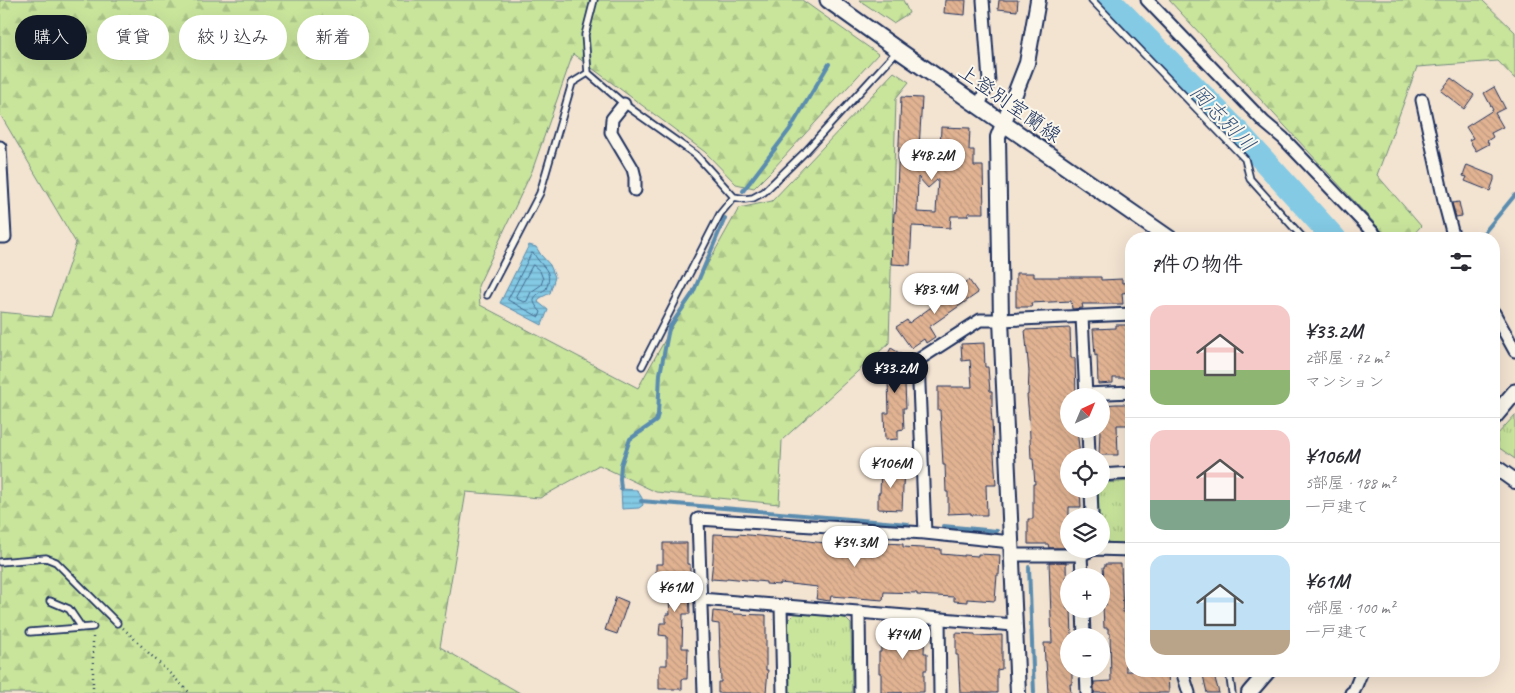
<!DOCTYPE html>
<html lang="ja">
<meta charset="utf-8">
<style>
body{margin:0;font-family:Caveat,"Klee One",sans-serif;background:#f2f2f3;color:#2b2b33;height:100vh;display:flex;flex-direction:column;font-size:19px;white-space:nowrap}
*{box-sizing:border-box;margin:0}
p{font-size:16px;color:#7c7c81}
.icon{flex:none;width:28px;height:28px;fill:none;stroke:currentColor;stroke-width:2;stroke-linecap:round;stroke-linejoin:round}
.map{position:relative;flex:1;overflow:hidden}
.details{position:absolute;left:1125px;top:232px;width:375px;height:445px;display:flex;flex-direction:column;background:#fff;border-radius:20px;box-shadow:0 5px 20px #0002}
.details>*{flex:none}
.hud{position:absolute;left:15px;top:15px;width:475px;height:45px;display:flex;gap:10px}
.needle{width:32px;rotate:44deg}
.controls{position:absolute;left:1060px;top:388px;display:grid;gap:10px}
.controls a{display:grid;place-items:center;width:50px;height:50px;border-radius:50%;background:#fff;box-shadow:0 5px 20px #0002;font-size:25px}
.price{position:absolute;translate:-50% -42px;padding:0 11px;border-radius:18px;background:#fff;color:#222;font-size:16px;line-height:32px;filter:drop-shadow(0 1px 2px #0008)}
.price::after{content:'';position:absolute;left:50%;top:30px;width:15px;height:11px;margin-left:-8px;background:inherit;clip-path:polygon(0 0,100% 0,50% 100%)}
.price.selected{background:#111827;color:#fff}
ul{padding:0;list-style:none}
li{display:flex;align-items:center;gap:15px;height:125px;padding:0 25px}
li+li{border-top:1px solid #e1e1e2}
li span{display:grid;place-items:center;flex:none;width:140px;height:100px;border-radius:15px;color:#555}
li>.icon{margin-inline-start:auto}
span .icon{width:60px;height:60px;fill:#fffc;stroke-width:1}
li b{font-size:21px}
h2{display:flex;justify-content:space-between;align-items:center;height:60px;padding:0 25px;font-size:21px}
.pill{padding:0 18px;border-radius:22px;background:#fff;box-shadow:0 5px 20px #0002;font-size:18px;line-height:45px}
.pill.selected{background:#111827;color:#fff}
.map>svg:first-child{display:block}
.forest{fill:url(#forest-firs);stroke:#728a7d}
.park{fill:url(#park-tufts);stroke:#728a7d}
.water{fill:url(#water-rules);stroke:#5a8caf}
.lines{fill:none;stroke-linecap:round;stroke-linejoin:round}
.shore{stroke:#456d94;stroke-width:1}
.stream{stroke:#5a8caf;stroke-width:4}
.river{stroke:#84cae5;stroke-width:24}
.building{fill:url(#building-back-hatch);stroke:#1b2f5e;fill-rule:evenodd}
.service-casing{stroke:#1b2f5e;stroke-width:9}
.minor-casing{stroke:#1b2f5e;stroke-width:15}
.tertiary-casing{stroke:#1b2f5e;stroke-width:18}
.secondary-casing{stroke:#1b2f5e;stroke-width:19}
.path{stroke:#1b2f5e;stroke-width:2.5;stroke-dasharray:1 4;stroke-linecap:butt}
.service{stroke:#fbf7ec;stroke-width:5.5}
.minor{stroke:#fbf7ec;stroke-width:11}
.tertiary{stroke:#fbf7ec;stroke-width:14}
.secondary{stroke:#fbf7ec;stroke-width:15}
.labels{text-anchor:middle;stroke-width:4;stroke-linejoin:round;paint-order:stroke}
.street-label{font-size:20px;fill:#1b2f5e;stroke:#fbf7ec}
.water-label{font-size:21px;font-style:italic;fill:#355680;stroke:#fbf7ec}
</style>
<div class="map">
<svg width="1515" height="693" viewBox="0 0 1515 693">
<defs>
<pattern id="forest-firs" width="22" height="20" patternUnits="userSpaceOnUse" patternTransform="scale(1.25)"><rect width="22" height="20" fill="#c9e59c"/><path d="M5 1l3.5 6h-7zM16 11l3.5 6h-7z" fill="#acc589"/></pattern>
<pattern id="park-tufts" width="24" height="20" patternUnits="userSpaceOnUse" patternTransform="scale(1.25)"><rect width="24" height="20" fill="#c9e59c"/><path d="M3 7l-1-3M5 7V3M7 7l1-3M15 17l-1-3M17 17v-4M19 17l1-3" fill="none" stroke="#acc589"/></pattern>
<pattern id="water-rules" width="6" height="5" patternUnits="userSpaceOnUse" patternTransform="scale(1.25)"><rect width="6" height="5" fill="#84cae5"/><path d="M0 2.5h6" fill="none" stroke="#6ba4bd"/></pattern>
<pattern id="building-back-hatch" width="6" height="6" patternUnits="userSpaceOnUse" patternTransform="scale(1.25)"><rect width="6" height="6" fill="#e1b392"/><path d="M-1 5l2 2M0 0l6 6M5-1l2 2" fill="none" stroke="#c09a80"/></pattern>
</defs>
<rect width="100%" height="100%" fill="#f3e3d1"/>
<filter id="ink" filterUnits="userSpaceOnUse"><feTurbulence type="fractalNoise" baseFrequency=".02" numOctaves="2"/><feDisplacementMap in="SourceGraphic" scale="10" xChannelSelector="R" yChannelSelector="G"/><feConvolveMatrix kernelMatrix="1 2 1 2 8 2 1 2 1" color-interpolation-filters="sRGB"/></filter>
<g filter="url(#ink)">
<path class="forest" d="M0 0H802L878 54 772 170 754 188 736 184 705 152 573 54 532 171 478 286 480 305 638 388 739 208 772 201 894 72 909 82 896 98 889 343 782 440 779 504 656 492 599 465 540 498 466 492 440 647 520 693H0V312L51 317 76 243 0 114Z
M859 0H903L909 13 893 23Z
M1169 0H1482L1515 32V79L1498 61 1417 67 1377 175 1421 226 1409 239H1389Z"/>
<path class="park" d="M1515 415V459L1498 447 1497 435Z
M1131 481V545H1112L1101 536V516H1099L1098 490 1101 489V486L1104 483Z
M796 612 845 618 851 624 852 693H789L787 621Z"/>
<path class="water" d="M529 245 536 247 541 255 550 265 555 277 550 293 540 298 538 302 548 310 542 325 500 303Z
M621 489 637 490 642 498 643 505 639 508 622 509Z"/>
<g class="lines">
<path class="shore" d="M532 253 534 254C542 268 554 270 546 289 532 297 530 300 541 312L539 317 508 300Z
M533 265 540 271 543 279 541 285 531 292 527 301 524 302 517 299 516 296Z"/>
<path class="stream" d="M743 191 790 129 829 64
M1479 239 1515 195
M621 489 620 479 621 465 630 439 656 421 658 414 660 374 669 328 693 293 725 218
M641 501 908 524
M943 526 997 531
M1029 567 1034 693"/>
<path class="river" d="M1109 0 1236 130 1335 239"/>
</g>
<path class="building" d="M945 0H966L965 15 944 13Z
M999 0H1018L1017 11 998 9Z
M1451 78 1474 95 1464 109 1441 91Z
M1494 87 1505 108 1495 113 1503 127 1491 133 1493 137 1487 141 1489 144 1476 151 1469 140 1473 138 1466 127 1493 110 1484 93Z
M901 97 922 98 919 149 940 150 941 127 970 128 969 150H974V166H983L984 213H968V216H951L950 228 912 226 910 265 891 264 894 213 896 212ZM918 177 928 188 938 179 936 213 917 212Z
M1467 165 1494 176V180L1490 191 1465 181 1467 177 1463 176Z
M1459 202 1462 216 1456 217 1452 203Z
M1016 273H1034V277H1101V280L1122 279V283L1131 282V292L1122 293 1123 304H1082L1083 308 1072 309 1071 301 1031 303 1032 307H1016Z
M969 280 978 293 929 327 935 337 926 343 924 339 911 348 896 327 907 320 909 323Z
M1116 325H1131V378H1113V383L1098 384 1097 355 1095 356 1093 329 1116 328Z
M1070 328 1071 358H1075L1076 396H1069V429H1077L1080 456H1069V489H1080L1081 507H1069V548H1049L1048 544H1028V519H1033V484H1035L1033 459H1031L1029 417 1027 395H1028L1029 372 1025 330Z
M984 343 985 367H988L990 391H992V407H991L996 485H986L987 515H971V513L948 514V492H946L945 465H943L940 410H938V387H972L970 360 962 361 961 344Z
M891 348 909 359 894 384H905L906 408H903L904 429 898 430V439L885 440 884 413H889L888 381H884V361Z
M1116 404H1131V425H1117L1118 455H1099L1101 405Z
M881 467H904L902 510 878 509V493H880Z
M714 534 738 535V534L780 538V537L816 542 846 545 847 541 903 544V547L941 549V554L964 556V555L978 556V554L1000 555 999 575H997L995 601 967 599V602L954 601V597L917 595V593L884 592 883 600 831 596 830 601 816 599 818 587 780 583V585L766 584V582L727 578 726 580 711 579 713 560Z
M663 543H687V564H690V589H689L690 614H683L682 648H688L687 679H682V689H659V672H660V665H667V636L659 635 660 623H666V614H670L668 584H656V564H663Z
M1049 562H1066L1067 609H1071L1072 636H1069V645H1064L1065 667 1072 669V684H1070L1071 693H1048L1046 661H1045L1044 643H1052Z
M1105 564H1121L1123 612H1131V631H1126V671H1168L1169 693H1094V682L1111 681 1110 633H1108V628H1104L1103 606 1106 605 1103 567H1105Z
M616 597 628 602 617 634 605 630Z
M713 611 733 613V614L766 615V670H768L766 693H718V682H721L719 624 712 623Z
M909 627 925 628 924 653H927V670H924V692L881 693V673H879V652H881L880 629Z
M956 633 975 634V636L1002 635V669L997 670V693H960L958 655H956Z
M1202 671H1213L1219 693H1207Z"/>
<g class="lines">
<g class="service-casing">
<path id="service" d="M1092 0 1245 159 1250 179 1304 239
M588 73 585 35 594 0
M487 295 540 193 572 83 588 73 624 104 696 155 734 197
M642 366 720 214 734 197 745 199 753 198 764 192 806 151 898 50
M0 562 46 558 56 562 117 623
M50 601 69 609 82 628
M30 632 93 627
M1229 671 1232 693"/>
</g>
<g class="minor-casing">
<path id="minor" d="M1147 0 1264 122 1283 138 1379 239
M1422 100 1445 205 1454 239
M624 104 612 119 611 132 633 169 635 177V190
M979 106 989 81 983 0
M0 147 5 237H0
M1494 313 1515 351
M1082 317 1086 396
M1086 394 1131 392
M1088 429 1089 456
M1101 475 1131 473
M1091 489 1092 516
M925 533 918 360 980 320H1001L1131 314
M1012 555H1081L1094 549 1131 550
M1081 555 1082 576
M701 599 1014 625
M781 606 783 693
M1083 609 1084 636
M859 612 860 693
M939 619 940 693
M1086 669 1087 693
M1182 671 1189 693
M704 693 698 519 925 533 1011 542
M1351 693 1354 691 1362 671"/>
</g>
<g class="tertiary-casing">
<path id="tertiary" d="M1494 466 1515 481
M1018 693 1001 320 998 137 1027 63 1038 0
M1249 693 1268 671"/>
</g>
<g class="secondary-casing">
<path id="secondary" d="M828 0 898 50 1170 239
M1494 417 1515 392"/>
</g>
<path class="path" d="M123 628 190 693
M93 693V635"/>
<use href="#service" class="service"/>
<use href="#minor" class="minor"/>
<use href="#tertiary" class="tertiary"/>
<use href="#secondary" class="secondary"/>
</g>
</g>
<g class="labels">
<g class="street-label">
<text transform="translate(1010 103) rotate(35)" y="7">上登別室蘭線</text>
</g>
<g class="water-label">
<text transform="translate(1223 118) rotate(46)" y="7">岡志別川</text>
</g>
</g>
</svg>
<div class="controls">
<a><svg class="needle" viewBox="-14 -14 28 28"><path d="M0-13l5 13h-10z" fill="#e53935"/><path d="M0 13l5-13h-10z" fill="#7c7c81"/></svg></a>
<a><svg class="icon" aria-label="locate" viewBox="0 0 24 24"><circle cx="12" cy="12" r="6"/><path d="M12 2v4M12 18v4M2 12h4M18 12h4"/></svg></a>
<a><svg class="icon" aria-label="layers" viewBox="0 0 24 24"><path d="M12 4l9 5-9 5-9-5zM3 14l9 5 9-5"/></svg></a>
<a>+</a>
<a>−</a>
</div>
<b class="price" style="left:932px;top:181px">¥48.2M</b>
<b class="price" style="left:935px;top:315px">¥83.4M</b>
<b class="price selected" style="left:895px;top:394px">¥33.2M</b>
<b class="price" style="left:891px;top:489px">¥106M</b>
<b class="price" style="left:855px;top:568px">¥34.3M</b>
<b class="price" style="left:675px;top:613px">¥61M</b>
<b class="price" style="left:903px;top:660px">¥74M</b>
<div class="hud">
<a class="pill selected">購入</a>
<a class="pill">賃貸</a>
<a class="pill">絞り込み</a>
<a class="pill">新着</a>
</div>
<section class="details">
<h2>7件の物件<svg class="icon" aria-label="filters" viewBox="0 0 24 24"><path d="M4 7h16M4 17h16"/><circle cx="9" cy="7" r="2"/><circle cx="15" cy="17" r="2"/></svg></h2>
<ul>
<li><span style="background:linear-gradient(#f6c9c9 65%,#8fb573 0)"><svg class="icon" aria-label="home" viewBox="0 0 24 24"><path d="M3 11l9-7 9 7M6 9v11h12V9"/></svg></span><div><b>¥33.2M</b><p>2部屋 · 72 m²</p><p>マンション</p></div></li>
<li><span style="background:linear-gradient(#f6c9c9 70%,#7fa58c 0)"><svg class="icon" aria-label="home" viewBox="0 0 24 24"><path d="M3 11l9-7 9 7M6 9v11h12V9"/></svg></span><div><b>¥106M</b><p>5部屋 · 188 m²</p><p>一戸建て</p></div></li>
<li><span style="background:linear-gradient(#bfe0f5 75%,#b9a48a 0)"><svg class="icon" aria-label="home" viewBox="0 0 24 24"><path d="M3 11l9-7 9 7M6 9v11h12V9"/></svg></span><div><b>¥61M</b><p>4部屋 · 100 m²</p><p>一戸建て</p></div></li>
</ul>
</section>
</div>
